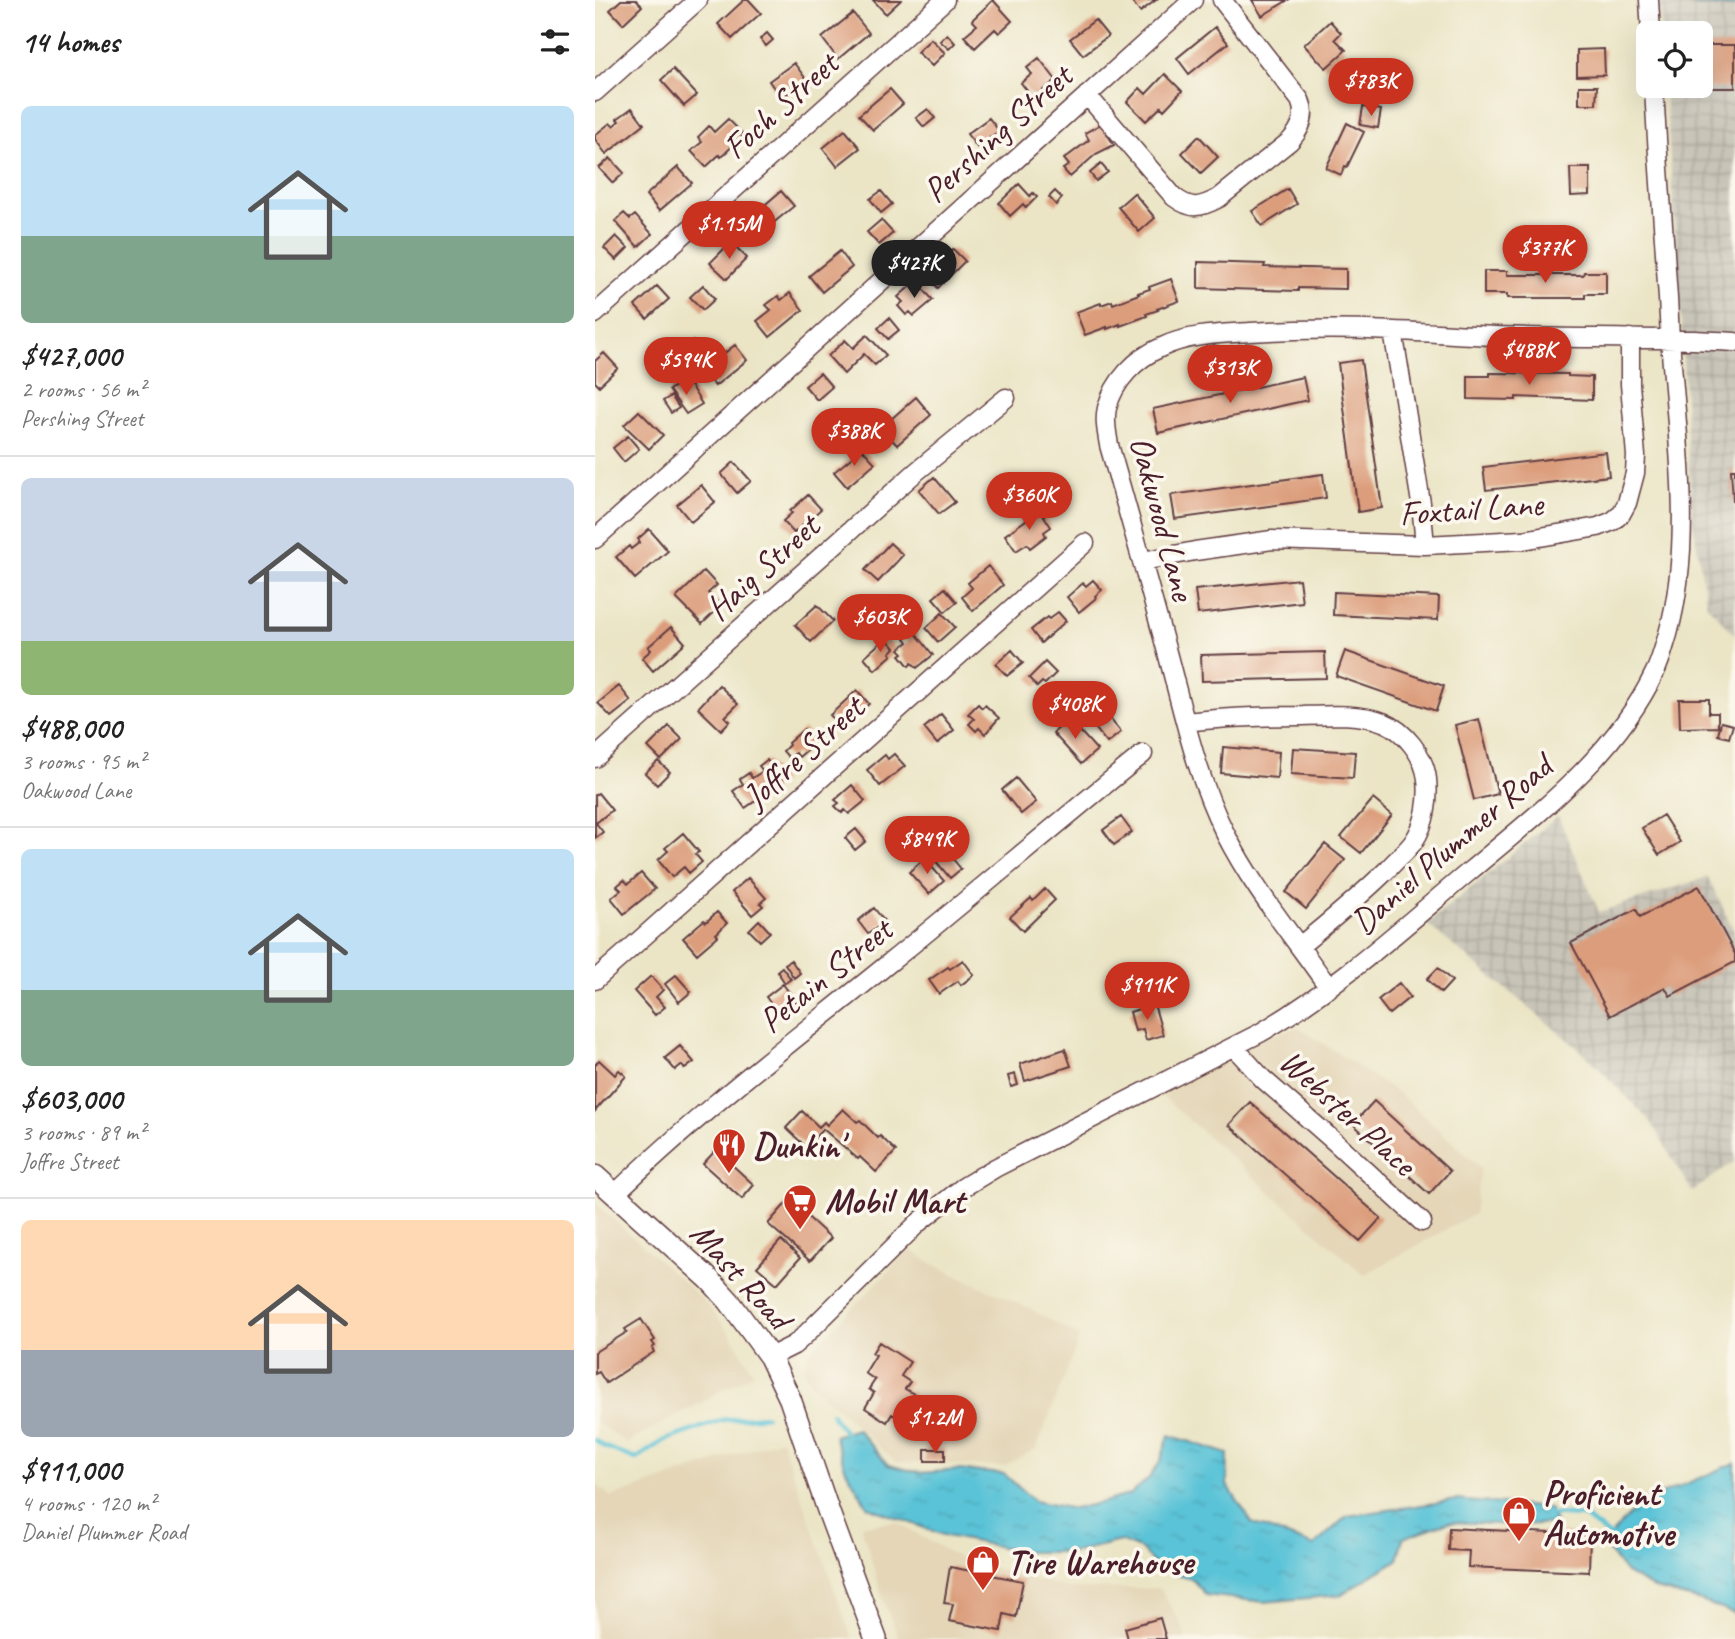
<!DOCTYPE html>
<meta charset="utf-8">
<style>
body{margin:0;font-family:Caveat,sans-serif;background:#f6f6f6;color:#222;height:100vh;display:flex;flex-direction:column;font-size:26px;white-space:nowrap}
*{box-sizing:border-box;margin:0}
p{font-size:23px;color:#767676}
.icon{flex:none;width:38px;height:38px;fill:none;stroke:currentColor;stroke-width:2;stroke-linecap:round;stroke-linejoin:round}
.map{position:relative;flex:1;overflow:hidden}
.drawer{display:flex;flex-direction:column;background:#fff;width:595px}
.drawer>*{flex:none}
.fabs{position:absolute;left:1041px;top:21px;display:grid;gap:14px}
.fabs a{display:grid;place-items:center;width:77px;height:77px;border-radius:10px;background:#fff;box-shadow:0 7px 28px #0002;font-size:35px}
.price{position:absolute;translate:-50% -60px;padding:0 16px;border-radius:24px;background:#c8321e;color:#fff;font-size:23px;line-height:46px;filter:drop-shadow(0 2px 4px #0008)}
.price::after{content:'';position:absolute;left:50%;top:42px;width:21px;height:16px;margin-left:-10px;background:inherit;clip-path:polygon(0 0,100% 0,50% 100%)}
.price.current{background:#222;color:#fff}
ul{padding:0;list-style:none}
li{display:grid;align-content:center;gap:14px;height:371px;padding:0 21px}
li+li{border-top:2px solid #e0e0e0}
li span{display:grid;place-items:center;height:217px;border-radius:10px;color:#555}
li>.icon{margin-inline-start:auto}
span .icon{width:126px;height:126px;fill:#fffc;stroke-width:1}
li b{font-size:30px}
h2{display:flex;justify-content:space-between;align-items:center;height:84px;padding:0 21px;font-size:30px}
main{display:flex;flex:1;min-height:0}
.map>svg:first-child{display:block}
.built{fill:#e4d6b7}
.industrial{fill:url(#industrial-grid)}
.water{fill:url(#water-ripples);stroke:#527181;stroke-width:2}
.lines{fill:none;stroke-linecap:round;stroke-linejoin:round}
.stream{stroke:#5ac3d7;stroke-width:4.5}
.building{fill:#dc9d7c}
.minor-casing{stroke:#623d42;stroke-width:21}
.major-casing{stroke:#623d42;stroke-width:24}
.minor{stroke:#fff;stroke-width:18}
.major{stroke:#fff;stroke-width:21}
.labels{text-anchor:middle;stroke-width:7;stroke-linejoin:round;paint-order:stroke}
.street-label{font-size:35px;fill:#4a1f2b;stroke:#fbf7ec}
.poi-label{font-size:35px;font-weight:bold;fill:#4a1f2b;stroke:#fbf7ec;text-anchor:start}
</style>
<main>
<section class="drawer">
<h2>14 homes<svg class="icon" aria-label="filters" viewBox="0 0 24 24"><path d="M4 7h16M4 17h16"/><circle cx="9" cy="7" r="2"/><circle cx="15" cy="17" r="2"/></svg></h2>
<ul>
<li><span style="background:linear-gradient(#bfe0f5 60%,#7fa58c 0)"><svg class="icon" aria-label="home" viewBox="0 0 24 24"><path d="M3 11l9-7 9 7M6 9v11h12V9"/></svg></span><div><b>$427,000</b><p>2 rooms · 56 m²</p><p>Pershing Street</p></div></li>
<li><span style="background:linear-gradient(#c9d6e8 75%,#8fb573 0)"><svg class="icon" aria-label="home" viewBox="0 0 24 24"><path d="M3 11l9-7 9 7M6 9v11h12V9"/></svg></span><div><b>$488,000</b><p>3 rooms · 95 m²</p><p>Oakwood Lane</p></div></li>
<li><span style="background:linear-gradient(#bfe0f5 65%,#7fa58c 0)"><svg class="icon" aria-label="home" viewBox="0 0 24 24"><path d="M3 11l9-7 9 7M6 9v11h12V9"/></svg></span><div><b>$603,000</b><p>3 rooms · 89 m²</p><p>Joffre Street</p></div></li>
<li><span style="background:linear-gradient(#ffd9b3 60%,#9aa5b1 0)"><svg class="icon" aria-label="home" viewBox="0 0 24 24"><path d="M3 11l9-7 9 7M6 9v11h12V9"/></svg></span><div><b>$911,000</b><p>4 rooms · 120 m²</p><p>Daniel Plummer Road</p></div></li>
</ul>
</section>
<div class="map">
<svg width="1140" height="1639" viewBox="0 0 1140 1639">
<defs>
<pattern id="industrial-grid" width="8" height="8" patternUnits="userSpaceOnUse" patternTransform="scale(1.75)"><rect width="8" height="8" fill="#c8c4b8"/><path d="M0 4h8M4 0v8" fill="none" stroke="#ada89e"/></pattern>
<pattern id="water-ripples" width="26" height="14" patternUnits="userSpaceOnUse" patternTransform="scale(1.75)"><rect width="26" height="14" fill="#5ac3d7"/><path d="M2 4q2-2 4 0t4 0M15 11q2-2 4 0t4 0" fill="none" stroke="#50a7b9"/></pattern>
</defs>
<rect width="100%" height="100%" fill="#fbf7ec"/>
<filter id="ink" filterUnits="userSpaceOnUse"><feTurbulence type="fractalNoise" baseFrequency=".0143" numOctaves="2"/><feDisplacementMap in="SourceGraphic" scale="14" xChannelSelector="R" yChannelSelector="G"/><feConvolveMatrix kernelMatrix="1 2 1 2 8 2 1 2 1" color-interpolation-filters="sRGB"/></filter>
<filter id="wash" filterUnits="userSpaceOnUse"><feTurbulence type="fractalNoise" baseFrequency=".00686" numOctaves="4" result="noise"/><feDisplacementMap in="SourceGraphic" scale="28" xChannelSelector="R" yChannelSelector="G"/><feGaussianBlur stdDeviation="1.57" result="paint"/><feColorMatrix in="noise" values="0 0 0 0 0 0 0 0 0 0 0 0 0 0 0 0 0 1.4 0 .05"/><feComposite in="paint" operator="in"/></filter>
<g filter="url(#wash)">
<rect width="100%" height="100%" fill="#ebe5c6"/>
<path class="built" d="M703 1027 804 1094 886 1168 879 1214 769 1275 567 1096 669 1038Z
M0 1203 108 1300 134 1332 159 1373 32 1443 0 1422Z
M311 1247 338 1264 435 1309 485 1336 441 1449 409 1467 300 1462 269 1432 217 1386 208 1371 212 1354 295 1270Z
M186 1439 257 1639H0V1483L16 1497Z
M301 1522 364 1558 474 1589 565 1588 589 1630 590 1639H304L287 1596 266 1525Z"/>
<path class="industrial" d="M1064 0H1140V635L1112 605 1096 510 1085 304 1070 86H1106V33H1067Z
M963 816 1004 912 1113 877 1140 933V1161L1097 1192 1056 1122 990 1054 832 924Z"/>
<path class="water" d="M1085 0H1140V6H1102L1085 2Z
M262 1429 293 1465 326 1473 363 1470 409 1474 439 1501 479 1509 513 1501 536 1494 554 1478 565 1462 574 1435 633 1454 632 1485 657 1523 719 1546 752 1516 861 1500 954 1508 960 1523 924 1525 853 1522 808 1538 802 1560 745 1595 669 1602 611 1595 597 1579 564 1570 547 1550 525 1541 480 1552H432L351 1536 273 1507 251 1470 239 1436Z
M1140 1463V1614L1106 1601 1060 1589 1031 1573 1009 1545 1015 1536 1045 1503Z"/>
<g class="lines">
<path class="stream" d="M236 1413 252 1436
M0 1440 10 1447 41 1459 68 1441 127 1420 171 1416
M953 1514 988 1516 1015 1536H1018"/>
</g>
<g id="blocks">
<path class="building" d="M26 0H41L47 6 28 24 15 10Z
M149 0H154L166 13 137 39 123 24Z
M278 0H306L291 14Z
M398 0 417 21 404 33 400 29 380 48 369 36 382 25 377 20Z
M536 0H561L545 12Z
M657 0H693L667 16Z
M258 13 274 33 243 59 227 38Z
M500 20 513 36 488 55 475 39Z
M735 21 746 33 740 39 751 50 731 68 709 45Z
M620 27 633 43 594 74 582 58Z
M172 33 178 40 171 46 165 39Z
M352 34 360 43 354 49 345 41Z
M336 39 350 53 337 66 322 52Z
M1108 45H1140V88H1108Z
M1009 49 1010 75 982 76V50Z
M444 58 461 80 438 98 426 83 437 74 432 68Z
M199 63 211 79 186 98 174 81Z
M78 69 102 95 89 106 66 80Z
M570 74 587 91 569 110 566 107 551 121 532 102 545 88 551 94Z
M984 86H1002L1001 104H984Z
M295 89 308 104 278 130 264 115Z
M768 107 786 110 783 128 765 125Z
M37 108 49 124 11 154 0 139V135L15 123 18 126 24 121 22 119Z
M333 109 340 118 329 127 321 118Z
M394 118 404 131 382 147 372 134Z
M133 119 149 135 126 157 124 155 111 167 96 151 107 142 103 137 114 126 119 132Z
M752 123 769 132 752 167 750 166 746 175 731 168Z
M506 124 519 145 501 154 475 177 468 169 474 165 469 159 494 140 490 133Z
M250 130 265 148 242 166 228 148Z
M604 136 623 157 606 173 587 153Z
M15 158 29 173 18 183 4 168Z
M506 164 513 172 501 181 495 173Z
M83 167 97 183 64 211 51 195Z
M975 168H995V195L976 196Z
M424 184 435 196 438 193 442 197 431 208 428 204 415 216 404 203Z
M693 189 702 204 667 226 657 211Z
M186 191 199 206 177 224 165 209Z
M286 191 297 204 286 213 275 199Z
M460 191 467 198 461 205 454 197Z
M539 193 560 218 544 232 523 207Z
M29 213 35 219 40 215 57 234 43 247 20 221Z
M286 220 298 233 284 245 272 232Z
M21 236 33 248 21 260 9 248Z
M136 242 152 258 132 279 115 263Z
M358 249 370 261 343 288 328 273 345 256 347 259Z
M245 251 257 267 227 292 214 276Z
M603 262 670 264 669 267 751 269V289L703 288V291L603 288Z
M889 271H912V275H988L989 272H1011V294H990V298H912V294H889Z
M576 279 584 301 562 309 563 310 551 314 552 316 525 326V324L512 329V327L490 335 481 312 506 303V305L517 301 518 304 544 294 543 293 555 289 554 287Z
M321 281 338 300 319 316 315 312 311 315 303 306 308 302 303 297Z
M108 285 120 299 108 310 95 297Z
M62 286 74 299 52 319 40 306Z
M195 293 208 310 175 337 162 321 176 310 171 305 183 296 186 300Z
M294 318 304 330 293 339 283 328Z
M272 335 291 355 280 365 269 354 249 374 233 356 250 340 258 348Z
M98 341 105 349 95 358 88 349Z
M140 345 152 360 120 386 107 371Z
M9 353 23 368 4 386 0 382V361Z
M766 360 787 508 763 512 743 363Z
M225 373 237 387 222 400 210 386Z
M895 373 973 374V376L997 377V400L921 397V400L873 399V376H895Z
M708 377 713 400 563 433 558 409Z
M91 379 107 404 91 414 74 390Z
M76 396 84 408 76 413 68 401Z
M321 397 336 415 302 445 286 428Z
M44 411 68 435 54 449 29 425Z
M33 436 44 449 29 462 18 448Z
M267 449 280 463 252 487 239 472Z
M1011 452 1014 476 891 490 888 467Z
M139 462 156 481 142 493 126 474Z
M1136 469H1140V501H1138Z
M728 474 731 498 580 519 576 495Z
M339 477 360 502 344 514 324 490Z
M106 485 120 502 96 522 82 505Z
M213 495 226 509 199 533 188 521 197 513 195 511Z
M445 510 456 527 449 532 451 536 435 548 432 544 421 551 410 535Z
M54 529 73 551 40 579 21 557 34 546 36 549 45 542 43 539Z
M295 543 308 555 283 582 270 570Z
M393 566 408 585 378 611 367 597 377 588 373 583Z
M109 571 122 585 113 593 126 606 107 624 81 598Z
M704 579 707 602 603 614 600 590Z
M498 580 507 590 500 596 501 598 484 612 472 597 488 583 491 586Z
M350 588 362 602 350 612 338 598Z
M739 592 844 597 843 620 738 615Z
M222 605 238 621 216 642 200 625Z
M463 612 471 621 446 643 436 630 452 617 454 619Z
M347 613 360 627 343 642 331 628Z
M76 627 90 643 58 671 47 658 56 650 53 647Z
M319 631 338 655 322 668 317 663 314 666 305 655 308 653 304 649 313 642 310 638Z
M291 638 300 648 295 653 297 655 280 670 269 657Z
M417 650 428 663 412 676 401 664Z
M750 651 849 686 841 711 741 676Z
M730 652 731 678 607 681 606 655Z
M450 662 461 673 450 684 447 682 442 687 434 678Z
M124 685 143 704 130 717 135 721 126 730 103 708Z
M24 686 36 701 16 717 3 703Z
M262 690 274 704 257 719 253 715 243 724 235 715Z
M1084 699H1114V713H1123V727L1085 728Z
M383 704 387 708 390 705 404 718 390 734 384 728 381 731 374 724 379 719 373 714Z
M346 714 359 730 342 744 329 728Z
M511 714 526 732 512 743 498 725Z
M474 719 502 750 486 764 458 733Z
M884 719 903 794 879 800 860 725Z
M1126 722 1138 725 1134 738 1123 735Z
M74 726 87 739 66 760 53 747Z
M209 729 221 742 204 757 201 753 194 758 188 751 194 745 193 743Z
M628 747 684 752 682 778 626 773Z
M698 748 760 752 758 778 696 774Z
M299 754 310 766 285 786 272 770 290 755 293 759Z
M172 760 188 782 150 808 138 791 148 784 145 779 154 773 157 778 168 771 164 766Z
M63 761 75 772 62 785 50 773Z
M421 778 441 802 426 814 407 790Z
M257 785 270 801 254 814 250 810 247 813 240 806 244 803 240 800Z
M3 793 17 810 1 823 8 832 0 838V795Z
M778 799 797 815 766 853 746 837Z
M1068 815 1085 842 1064 855 1047 828Z
M526 817 537 832 519 845 508 830Z
M261 829 271 841 260 850 250 838Z
M88 833 104 852 100 854 107 862 94 873 89 867 77 877 63 860 73 851 70 848Z
M730 844 750 860 711 909 691 892Z
M350 849 366 869 355 878 339 859Z
M331 857 337 864 336 866 349 881 334 894 314 872Z
M46 873 60 889 29 914 16 898 26 890 22 886 29 880 33 884Z
M153 878 171 898 165 903 168 906 157 915 137 892Z
M1104 886 1140 954V962L1075 996 1070 987 1015 1016 976 943 1041 909 1045 917Z
M450 889 460 900 428 931 415 917 436 898 438 901Z
M279 908 290 922 273 934 263 921Z
M122 912 132 923 121 934 123 936 102 954 88 938 109 920 111 922Z
M164 920 175 932 165 941 154 930Z
M196 960 205 973 199 978 190 964Z
M368 960 379 975 366 985 363 981 344 994 334 980 353 967 355 969Z
M187 967 196 979 190 983 182 971Z
M843 968 857 981 846 993 832 979Z
M81 975 96 992 84 1002 70 984Z
M56 976 68 990 61 997 70 1007 60 1015 39 991Z
M804 983 815 997 794 1014 783 1000Z
M188 984 204 1006 186 1018 171 997Z
M581 987 584 999 566 1004 563 991Z
M559 1004 568 1035 551 1040 548 1029 540 1031 535 1012Z
M85 1046 99 1062 90 1069 86 1065 80 1070 70 1058Z
M470 1049 476 1066 430 1081 425 1064Z
M4 1060 20 1075 24 1070 31 1076 0 1111V1065Z
M420 1074 423 1085 416 1087 413 1076Z
M779 1101 855 1171 834 1194 758 1124Z
M655 1102 786 1218 765 1241 634 1125Z
M248 1109 262 1122 265 1120 283 1138 285 1136 301 1151 281 1172 265 1157 263 1159 228 1129 211 1147 191 1128 207 1111 224 1127 229 1122 232 1125Z
M121 1150 159 1185 147 1199 108 1164Z
M194 1200 236 1238 215 1261 173 1224Z
M186 1240 205 1258 182 1284 162 1267Z
M46 1319 60 1340 57 1342 60 1346 57 1348 59 1352 11 1383 4 1372 0 1374V1352L32 1332 30 1329Z
M284 1342 315 1362 306 1376 315 1382 310 1389 319 1394 304 1418 297 1414 292 1422 270 1408 279 1393 274 1389 280 1380 270 1373 281 1355 277 1353Z
M330 1449H350V1461H330Z
M854 1528 995 1535 994 1572 873 1567 874 1551 853 1550Z
M355 1567 428 1581 421 1617 409 1614 406 1631 354 1621 358 1604 349 1603Z
M565 1618 571 1639H533L530 1628Z"/>
</g>
</g>
<g filter="url(#ink)">
<use href="#blocks" fill-opacity="0" stroke="#623d42" stroke-width="2"/>
<g class="lines">
<g class="minor-casing">
<path id="minor" d="M1054 0 1056 33
M0 92 103 0
M492 95 579 197C596 210 605 208 624 198L695 141C706 129 712 116 705 100L627 0
M0 314 350 0
M798 331 826 503 830 545
M0 539 598 0
M548 561 600 551 677 540 830 545 928 540 1003 527 1018 521 1026 514 1032 503 1040 473 1041 456 1035 384V338
M591 722C630 717 669 716 708 716 733 715 764 713 788 722 810 731 829 755 832 779 834 799 831 823 819 841 812 851 802 859 794 868 766 896 735 921 705 946
M0 758 321 472 411 398
M0 980 490 543
M734 988C699 937 658 889 630 833 602 778 589 716 573 656 554 585 534 515 514 445 512 433 509 420 512 408 519 381 541 358 567 347 594 334 626 334 655 332 703 329 752 329 799 331 833 332 867 335 900 336 980 339 1060 337 1140 342
M639 1047 668 1079 740 1142 827 1222
M20 1194C105 1111 201 1039 293 964 379 895 462 823 548 754
M175 1357 199 1345 208 1337 323 1223 367 1188 400 1168 665 1033C742 988 808 927 876 870 944 813 1021 754 1060 672 1066 660 1069 647 1073 634 1098 543 1083 445 1076 352 1074 329 1074 307 1072 284 1068 218 1062 152 1059 86"/>
</g>
<g class="major-casing">
<path id="major" d="M0 1176 114 1279 134 1301 175 1357 195 1399 234 1513 281 1639"/>
</g>
<use href="#minor" class="minor"/>
<use href="#major" class="major"/>
</g>
</g>
<defs>
<g id="restaurant-pin" transform="scale(1.75)"><path d="M0 17L-7.5 6A9.5 9.5 0 1 1 7.5 6Z" fill="#c8321e" stroke="#fbf7ec"/><path d="M-5-6h1v4h1v-4h1v4h1v-4h1v5L-1.5 .5V6h-2V.5L-5-1ZM5-6V6H3V1.5H1.5Q1.5-4 5-6Z" fill="#fff"/></g>
<g id="supermarket-pin" transform="scale(1.75)"><path d="M0 17L-7.5 6A9.5 9.5 0 1 1 7.5 6Z" fill="#c8321e" stroke="#fbf7ec"/><path d="M-6-5.5h2.5l.6 2H6L4.5 2H-2.5L-4.4-4H-6ZM-1.5 3.2a1.3 1.3 0 1 0 .1 0ZM3 3.2a1.3 1.3 0 1 0 .1 0Z" fill="#fff"/></g>
<g id="shop-pin" transform="scale(1.75)"><path d="M0 17L-7.5 6A9.5 9.5 0 1 1 7.5 6Z" fill="#c8321e" stroke="#fbf7ec"/><path d="M-5-2.5h2.3a2.7 3.5 0 0 1 5.4 0H5L5.5 6h-11ZM-1.5-2.5h3a1.5 2.3 0 0 0-3 0Z" fill="#fff"/></g>
</defs>
<g fill-rule="evenodd">
<use href="#restaurant-pin" x="134" y="1145"/>
<use href="#supermarket-pin" x="205" y="1201"/>
<use href="#shop-pin" x="924" y="1513"/>
<use href="#shop-pin" x="388" y="1562"/>
</g>
<g class="labels">
<g class="street-label">
<text transform="translate(185 105) rotate(-42)" y="12">Foch Street</text>
<text transform="translate(402 133) rotate(-42)" y="12">Pershing Street</text>
<text transform="translate(876 508) rotate(-4)" y="12">Foxtail Lane</text>
<text transform="translate(568 518) rotate(75)" y="12">Oakwood Lane</text>
<text transform="translate(167 567) rotate(-42)" y="12">Haig Street</text>
<text transform="translate(208 752) rotate(-42)" y="12">Joffre Street</text>
<text transform="translate(856 844) rotate(-41)" y="12">Daniel Plummer Road</text>
<text transform="translate(230 975) rotate(-39)" y="12">Petain Street</text>
<text transform="translate(753 1112) rotate(42)" y="12">Webster Place</text>
<text transform="translate(146 1275) rotate(48)" y="12">Mast Road</text>
</g>
<g class="poi-label">
<text x="158" y="1157">Dunkin'</text>
<text x="230" y="1213">Mobil Mart</text>
<text x="948" y="1505">Proficient<tspan x="948" dy="40">Automotive</tspan></text>
<text x="412" y="1574">Tire Warehouse</text>
</g>
</g>
</svg>
<div class="fabs">
<a><svg class="icon" aria-label="locate" viewBox="0 0 24 24"><circle cx="12" cy="12" r="6"/><path d="M12 2v4M12 18v4M2 12h4M18 12h4"/></svg></a>
</div>
<b class="price" style="left:776px;top:118px">$783K</b>
<b class="price" style="left:134px;top:261px">$1.15M</b>
<b class="price" style="left:950px;top:285px">$377K</b>
<b class="price current" style="left:319px;top:300px">$427K</b>
<b class="price" style="left:934px;top:387px">$488K</b>
<b class="price" style="left:91px;top:397px">$594K</b>
<b class="price" style="left:635px;top:405px">$313K</b>
<b class="price" style="left:259px;top:468px">$388K</b>
<b class="price" style="left:434px;top:532px">$360K</b>
<b class="price" style="left:285px;top:654px">$603K</b>
<b class="price" style="left:480px;top:741px">$408K</b>
<b class="price" style="left:332px;top:876px">$849K</b>
<b class="price" style="left:552px;top:1022px">$911K</b>
<b class="price" style="left:340px;top:1455px">$1.2M</b>
</div>
</main>
